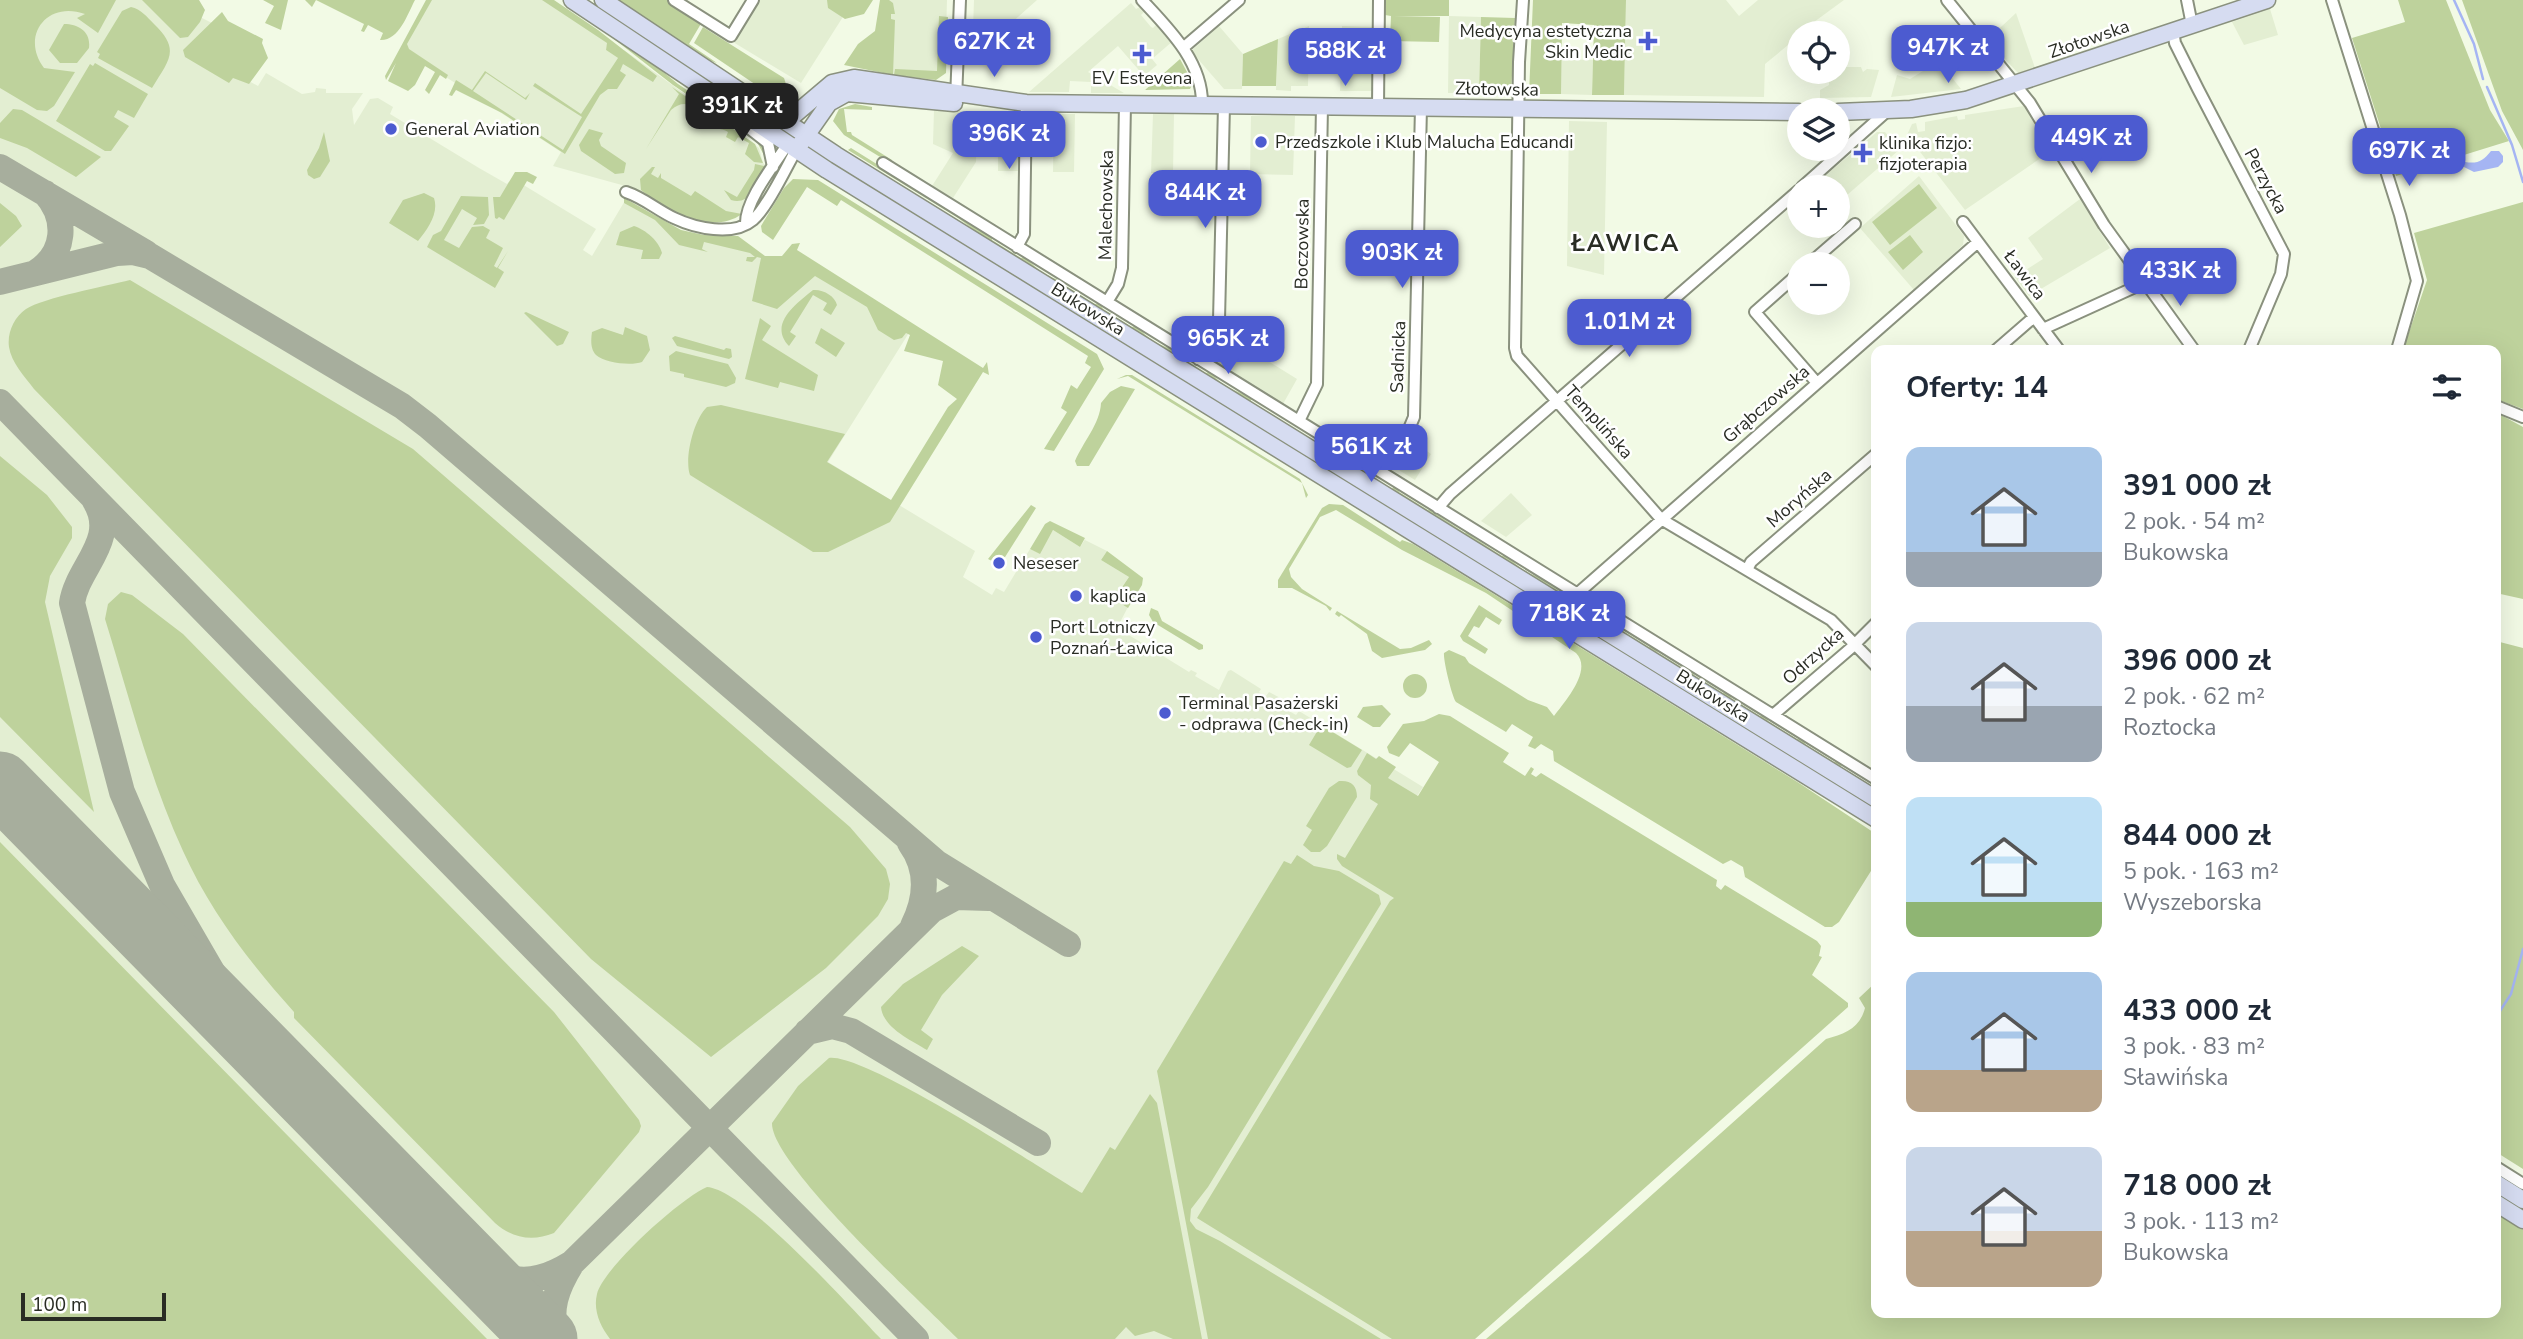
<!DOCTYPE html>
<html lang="pl">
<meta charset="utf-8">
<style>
body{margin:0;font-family:"Nunito Sans",sans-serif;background:#f2f2f3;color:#1f2937;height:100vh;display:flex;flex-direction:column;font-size:26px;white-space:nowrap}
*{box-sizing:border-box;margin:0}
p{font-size:23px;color:#747a83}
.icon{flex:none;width:38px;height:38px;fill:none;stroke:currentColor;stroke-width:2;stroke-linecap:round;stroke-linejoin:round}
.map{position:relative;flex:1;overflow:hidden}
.drawer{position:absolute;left:1871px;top:345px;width:630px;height:973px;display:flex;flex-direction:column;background:#fff;border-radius:14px;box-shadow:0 7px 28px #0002}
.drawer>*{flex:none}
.buttons{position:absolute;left:1787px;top:21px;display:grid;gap:14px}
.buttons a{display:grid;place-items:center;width:63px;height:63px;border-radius:50%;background:#fff;box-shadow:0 7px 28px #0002;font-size:35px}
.scale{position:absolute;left:21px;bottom:18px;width:145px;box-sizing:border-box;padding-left:7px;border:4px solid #292c24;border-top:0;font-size:19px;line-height:24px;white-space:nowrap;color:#292c24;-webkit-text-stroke:5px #fff;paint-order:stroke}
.price{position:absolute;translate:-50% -60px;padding:0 16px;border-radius:14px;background:#4c5bd0;color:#fff;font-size:23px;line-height:46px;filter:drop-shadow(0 2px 4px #0008)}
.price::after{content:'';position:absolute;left:50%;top:42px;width:21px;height:16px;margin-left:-10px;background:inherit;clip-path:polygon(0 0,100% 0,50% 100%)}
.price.on{background:#222;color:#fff}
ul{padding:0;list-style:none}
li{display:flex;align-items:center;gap:21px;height:175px;padding:0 35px}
li span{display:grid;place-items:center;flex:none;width:196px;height:140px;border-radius:14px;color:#555}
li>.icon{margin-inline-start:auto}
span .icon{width:84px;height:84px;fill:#fffc;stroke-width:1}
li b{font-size:30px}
h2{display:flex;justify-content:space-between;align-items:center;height:84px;padding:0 35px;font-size:30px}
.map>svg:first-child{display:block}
.built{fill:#e3eed2}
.green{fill:#bed29c}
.water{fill:#a5b5f3}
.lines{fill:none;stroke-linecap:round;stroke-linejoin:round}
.stream{stroke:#a5b5f3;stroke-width:2.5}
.taxiway{stroke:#a7ae9d;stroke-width:26}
.runway{stroke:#a7ae9d;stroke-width:65}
.street-casing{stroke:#8a917e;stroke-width:14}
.secondary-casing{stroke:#8a917e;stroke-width:19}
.street{stroke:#fff;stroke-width:10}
.secondary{stroke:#d6dcf1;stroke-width:16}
.poi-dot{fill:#4c5bd0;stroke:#fff;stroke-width:2.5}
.labels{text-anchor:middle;stroke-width:5;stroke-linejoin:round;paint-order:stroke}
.poi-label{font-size:18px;fill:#292c24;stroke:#fff;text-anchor:start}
.street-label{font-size:18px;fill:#292c24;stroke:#fff}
.district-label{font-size:24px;font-weight:bold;letter-spacing:2px;fill:#292c24;stroke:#fff}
</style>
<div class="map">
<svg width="2523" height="1339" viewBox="0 0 2523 1339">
<rect width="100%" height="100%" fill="#f2fae5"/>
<path class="built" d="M0 0H166L224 29 231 71 258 86 266 73 302 94 315 92 316 88 326 89V93H363L352 109 354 125 370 99 378 98 393 107 390 114 479 168 507 184 512 178 596 229 583 250 592 256 626 199 675 232 751 250 804 284 815 266 912 328 828 462 975 551 963 577 992 595 996 588 1004 592 1030 549 1039 553 1053 530 1080 547 1086 538 1085 540 1107 551 1101 560 1129 577 1114 598 1128 607 1117 628 1157 652 1158 650 1164 653 1163 656 1189 672 1191 670 1197 673 1195 676 1219 690 1228 671 1231 670 1261 689 1259 692 1266 696 1269 692 1284 700 1292 706 1289 711 1296 715 1299 711 1423 787 1417 796 1408 791 1396 895 1199 1218 1396 1339H0Z
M430 0H547L608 42 606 50 618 58 624 50 759 148 763 163 768 167 742 214 721 222 692 219 629 187 553 166 561 152 409 53 406 43Z
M759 0H827L846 12 801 83 733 42Z
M881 0H947L945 72 914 79 879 71Z
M974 0H1037L972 58Z
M1626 0H1726L1739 16 1758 0H1844L1799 33V36L1765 64 1764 97 1624 95Z
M1131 3 1136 9 1142 6 1146 10 1141 15 1151 27 1153 28 1158 23 1173 41 1152 59 1157 65 1144 76 1118 46 1088 72 1124 93H1091V82L1070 81 1069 92H1029Z
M2270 9 2278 35 2244 45 2232 22Z
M2016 13 2035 68 2018 73 1987 40Z
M1449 16 1481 17 1479 93H1448Z
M1219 26 1243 54 1242 89H1224L1191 51Z
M1309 26 1308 86H1291V91L1276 90 1278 39Z
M1342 26 1373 27 1372 91H1340Z
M1561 59 1593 60 1592 95 1561 94Z
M1838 67H1861L1863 72 1867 69 1879 70 1871 97 1820 98V90L1829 85V73L1838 72Z
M1945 69 1961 89 1891 97 1897 75 1910 79 1923 71Z
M2024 106 2051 151 1965 210 1907 135 1912 124 1916 123 1918 132 1925 131V122L1957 116 1958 120 1965 119V115Z
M934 110 977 112 976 162 953 198 932 186 953 153 933 144Z
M1054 114H1075L1074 172H1053Z
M1153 114H1174L1173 173H1151Z
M1251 116H1295L1293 175 1250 174Z
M1569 121 1607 122 1604 275 1567 266Z
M1877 132H1885L1899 150 1839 202 1838 187H1826L1820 180Z
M998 134 1020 135V171H998Z
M1919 176 1964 236 1963 245 1914 290 1860 228Z
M2080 199 2110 248 2029 296 2015 277 2043 259 2028 238Z
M1221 332 1297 379 1283 404 1206 356Z
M1414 442 1431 454 1415 480 1389 464Z
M1511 493 1532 515 1506 537 1481 521Z"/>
<path class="green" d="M0 0H116L98 33 77 18 85 14C47 0 20 36 44 68L75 72 54 106 47 111 37 110 0 88Z
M142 0H199L205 10 200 22 188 37 180 38Z
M263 0H288L281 30 265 23 274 6Z
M305 0H415C407 15 399 41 380 40L383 33 368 25 364 32 361 31 364 24 316 0 312 7Z
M426 0H432L407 44 409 49 448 75 446 79 440 75 429 94 425 90 435 72 425 66 415 85 408 91 388 81 396 63 386 80 385 76Z
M542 0H554L598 30 657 76 653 82 623 64 620 71 626 75 617 89H608L600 95 565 154 502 113 456 90 452 96 449 95 456 80 472 90 485 71 525 98 530 93 526 100 486 73 473 91 563 150 582 117 533 86 535 83 581 114 618 58 606 50 607 43Z
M558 0 645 57 678 84 754 135 764 145 767 161 757 142 673 85 600 28Z
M615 0H667L702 22 689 44 717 63 700 57Z
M827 0H873L864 14 845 19 828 8Z
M880 0H889L893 3 895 14H891V19L895 20 893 75 844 65 858 44 875 31Z
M1385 0H1449V16H1394L1440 17 1439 42 1390 41 1391 16 1385 15Z
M1533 0H1626L1624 95H1592L1594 25 1562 23 1561 94H1529Z
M2398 0H2446L2490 110 2509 141 2396 176 2352 38 2405 22Z
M2462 0H2523V150L2502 111Z
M131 7C141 9 147 17 154 24 181 50 169 60 152 88L98 58 100 54 97 52 122 11Z
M222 12 228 21 263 39 262 43 268 58 249 84 233 78 229 83 185 57 183 50Z
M939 16 948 17 946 73 936 80 894 75 895 69 937 71Z
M1481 17 1515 18 1511 94 1479 93Z
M64 24C79 24 91 32 89 48L77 63H60L49 50Z
M703 27 784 78 791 99 788 103 780 101 694 43Z
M1278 39 1276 86H1242L1243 54Z
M1180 59 1193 83 1190 89 1145 90Z
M95 63 148 94 134 118 118 110 114 117 129 126 111 151H105L56 121 90 64 93 66Z
M672 87 755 144 763 163 754 162 745 154 749 143 738 137 735 142 726 137 728 132C722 128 719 130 714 127 701 120 692 92 671 110L646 149 679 94Z
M855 104 872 107V110L844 109 847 132H851L852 135 892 160 890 163 844 135 833 121 839 109Z
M13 109 22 110 101 157 76 177 27 148 0 138V123Z
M589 129 603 133 599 140 601 146 626 163 624 173 615 174 581 151 579 145Z
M324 132 330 161 320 177 314 179 308 175 307 170 319 148Z
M851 148 992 236V240L1021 258 1026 257C1034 268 1052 280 1065 281L1066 286 1095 304 1100 303 1103 309 1132 327 1137 325C1144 337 1163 348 1177 350V355L1206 373 1211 371C1218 385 1239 393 1253 397L1250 402 1277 419 990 242 958 218 848 150Z
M755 164 768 167C759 182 751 206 731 200L724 190 737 197 754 170Z
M652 167H655L651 174 658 178 661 173V178L691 196 695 191 726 211 742 214C711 236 666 211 641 190L640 179Z
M515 172H527L537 177 533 184 527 181 504 220 499 217 497 219 495 218 493 197H500Z
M793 179 818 180 1097 354 1104 369 1054 451 1044 449 1067 412 1061 408 1071 385 1077 389 1091 367 1085 363 1088 356 841 200 837 206 807 187 773 240 762 232 761 226 784 188Z
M1919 184 1937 208 1890 245 1872 222Z
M424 193 434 198C439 213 428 229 418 241L389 223 403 200Z
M461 196 488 197 489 215 484 224 473 225 477 218 462 209 444 240 459 248 472 227 483 226 490 230 486 238 503 248 494 266 497 268 508 251 498 268 504 272 495 288 427 247 433 235 441 231Z
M626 199 681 230 704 235 738 236 765 256H782L792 244 800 243 797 250 983 368 987 362 989 375 983 372 890 522 828 552H813L690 475C684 458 694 419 707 407L721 405 845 434 827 462 891 500 948 407 957 399 938 385 943 361 904 351 910 335 906 333 902 338 894 340 878 330 867 307 815 276 777 309 752 301 761 258 757 257 752 262 746 261 747 257H755L750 253 704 242 702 249 708 252 679 245 655 220 624 203V199Z
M2523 202V409L2496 399V350H2403L2427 280 2414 233Z
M0 203 16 216 22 226 0 247Z
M634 226C646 230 659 241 662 253L659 259H641L643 250 616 245 620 232Z
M1910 235 1923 252 1903 270 1888 252Z
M130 280 413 449 850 827 886 869 890 884 888 899 878 916 826 968 711 1057 591 959 34 389C25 377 11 362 9 347 7 333 14 317 26 309 43 298 106 286 130 280Z
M813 290C823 289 835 296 837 305L831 315 823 310 827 303 813 295 790 332 796 336 789 346C768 324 796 304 813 290Z
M526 312 569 332 563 344 557 346 524 313Z
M760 318 771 326 762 340 818 375 814 391 780 382 778 388 745 379Z
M625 327 647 336 650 350 642 362C631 366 605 363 596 355 590 349 591 339 592 332L602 328 623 335Z
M821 328 845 343 836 357 815 343Z
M675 336 724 350 726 348 731 349 732 357 729 359 677 346 672 338Z
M676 351 728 364 736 378 735 383 726 387 684 377V374L670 371 669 356Z
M1126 375H1132L1300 479 1308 495 1306 498 1302 483 1128 376 1117 379Z
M1121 386 1135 389 1089 466H1077L1075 461C1083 442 1100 424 1101 403L1110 392Z
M2501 415 2523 427V599L2496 593V457Z
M0 456 47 495 72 527V538L50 576 45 602 94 812 0 717Z
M1366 474 1392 489 1395 485 1398 487 1399 492 1428 510 1432 508 1436 514 1465 533 1469 531 1473 537 1502 556 1506 554C1514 565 1532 577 1546 579L1547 583 1575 601H1583V606L1612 624H1619L1620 629 1649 647H1656L1657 652 1686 670H1693L1694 675 1723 693H1730L1731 698 1760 716H1767L1768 721 1797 739H1804L1805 744 1834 762H1841V767L1871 785 1876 784V791Z
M1358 486 1876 806V812L1356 489Z
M1329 504 1343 505 1400 542 1402 540 1413 544 1799 783 1876 834V863L1839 922 1832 927H1825L1745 877 1743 867 1731 860 1723 864 1554 761 1553 751 1541 744 1535 749 1528 746 1533 737 1512 724 1506 732 1456 702C1452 697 1443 660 1444 653L1449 650 1465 657 1469 663 1528 700 1547 707 1554 716C1565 701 1593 670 1576 653L1486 593 1402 550 1336 510 1320 517 1289 569 1291 577 1302 589 1332 608 1330 611 1326 606 1292 588H1278V580L1322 508Z
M1031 505 1036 508 1000 565 988 559Z
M1050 521 1085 538 1080 547 1053 530 1040 554 1030 549 1045 524Z
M1107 551 1143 578 1142 585 1128 608 1114 599 1129 577 1101 560Z
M121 592 132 595 183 634 554 1012 639 1120 641 1126 639 1132 554 1233C532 1242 512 1238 495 1223L294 1018V1012C250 963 210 911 183 851 149 777 129 696 105 619L108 604Z
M1479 605 1502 620 1499 625 1486 617 1479 628 1474 626 1468 636 1488 649 1485 654 1463 641 1460 636Z
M1151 608 1158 611 1162 621 1203 645V649L1199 650 1153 622 1149 615Z
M1337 611 1400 649 1411 648 1429 640 1432 644 1425 650 1382 658 1372 651 1367 634 1341 615 1339 617 1335 614Z
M2496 641 2523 648V1169L2496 1152Z
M1403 686a12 12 0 1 1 24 0a12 12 0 1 1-24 0Z
M1382 705 1391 714 1380 727H1373L1357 717 1363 707Z
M1439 714 1450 716 1509 753 1503 762 1525 776 1531 767 1534 769 1531 774 1536 777 1541 773 1717 880 1716 886 1721 890 1725 885 1817 941 1821 946 1819 956 1822 957 1812 975 1848 1003V1007L1475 1339H1392L1197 1218 1390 901 1394 898 1342 866 1337 859V854L1345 858 1378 804 1370 799 1371 785 1358 775 1357 771 1367 753 1376 759 1379 756 1396 767 1388 778 1418 796 1439 762 1410 743 1399 757 1389 753 1387 747 1403 724 1424 721Z
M1321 725 1362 750 1351 767 1347 768 1309 745Z
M1339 781C1351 780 1357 785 1357 797L1327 846 1320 852H1311L1303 845 1312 830 1306 826 1329 788Z
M0 842 487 1339H0Z
M1297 855 1314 866 1339 871 1379 895 1381 904 1208 1187 1191 1209 1190 1221 1196 1229 1220 1241 1381 1339H1208L1157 1071 1284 861 1291 864Z
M962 946 979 956 942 995 921 1030 933 1039 927 1050C911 1040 883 1028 881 1007L903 984Z
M1876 982V1312H2496V1212L2523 1228V1339H1486L1588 1252 1826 1039C1845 1034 1860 1028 1865 1008L1859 998Z
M829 1058C866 1053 1041 1169 1082 1193L1110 1147 1115 1150 1150 1094 1157 1103 1202 1339H1173L1154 1331 1135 1336 1126 1327 1115 1339H958C923 1304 771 1164 772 1123L798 1086Z
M707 1187C746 1190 850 1307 881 1339H610C600 1326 593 1310 597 1294 603 1268 681 1198 707 1187Z"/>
<path class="water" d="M2491 151H2499L2503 156V162L2498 167 2474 172 2462 166 2465 162C2478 164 2483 161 2491 151Z"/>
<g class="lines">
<path class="stream" d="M2454 0 2474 44 2483 79
M2487 87 2512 145 2523 182
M2496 1017 2511 994 2523 949"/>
<path class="taxiway" d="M0 167 146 253
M35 273C66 254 68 219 45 193
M0 282 117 253 133 252 150 256 402 406 428 426 937 863 1068 944
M0 402 916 1339
M95 501C119 540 77 567 72 603L122 792 162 885 253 1042
M910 843C929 869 927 898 913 926
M807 1032 832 1026 851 1031 1038 1143
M458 1250C501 1279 523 1293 572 1263L932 910 956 897 989 898
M558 1339C547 1311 557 1287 572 1263"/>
<path class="runway" d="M0 784 545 1339"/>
<g class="street-casing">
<path id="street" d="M674 0 731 36 753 0
M1142 0C1169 29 1203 62 1202 105
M1523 0 1519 62 1515 348 1517 356 1661 519 1831 620 1876 666
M1947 0 2030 103 2104 225 2194 350
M2187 0 2192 25
M2332 0 2400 215 2417 281 2397 350
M2173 31 2175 43 2198 89 2284 254 2281 274 2249 350
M1183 48 1239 0
M956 99 960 0
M1378 107 1379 0
M738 114 745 125 768 143 773 167
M883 163 1876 779
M1802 187 1886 112
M626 192C644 198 657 210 674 218 695 228 733 237 753 220 767 208 786 168 796 150
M1963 222 2059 350
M746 224C745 201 774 165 787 145
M1017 247 1024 234 1026 103
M1809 264 1855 224
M1799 273 1755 312 1817 383
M1107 302 1118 284 1122 268 1125 104
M2043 329 2144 283
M1996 350 2034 317
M1198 359 1219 320 1224 105
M2496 406 2523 417
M1299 421 1317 384 1322 106
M1377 469 1406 436 1414 417 1421 107
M1438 508 1450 494 1799 190
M1747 570 1751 562 1876 454
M1577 594 1978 242
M1773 715 1851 648 1876 623
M2496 1167 2523 1184"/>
</g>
<g class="secondary-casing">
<path id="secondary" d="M572 0 827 170 1876 819
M603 0 836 155 1876 799
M1838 112 1911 109 1966 100 2267 0
M777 114 793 116 832 83 854 78 1026 103 1799 112
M801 143 829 103 847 93 954 103
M2496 1183 2523 1200
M2496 1203 2523 1220"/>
</g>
<use href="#street" class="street"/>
<use href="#secondary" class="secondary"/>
</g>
<g class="poi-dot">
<path d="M1644.5 30.5h7v7h7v7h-7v7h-7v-7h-7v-7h7z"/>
<path d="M1138.5 43.5h7v7h7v7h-7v7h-7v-7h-7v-7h7z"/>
<circle cx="391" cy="129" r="7"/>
<circle cx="1261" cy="142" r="7"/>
<path d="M1859.5 142.5h7v7h7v7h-7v7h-7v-7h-7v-7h7z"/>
<circle cx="999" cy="563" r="7"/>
<circle cx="1076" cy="596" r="7"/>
<circle cx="1036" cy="637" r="7"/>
<circle cx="1165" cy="713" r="7"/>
</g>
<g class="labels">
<g class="poi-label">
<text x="1632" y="37" text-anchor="end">Medycyna estetyczna<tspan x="1632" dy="21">Skin Medic</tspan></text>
<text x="1142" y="84" text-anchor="middle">EV Estevena</text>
<text x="405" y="135">General Aviation</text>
<text x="1275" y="148">Przedszkole i Klub Malucha Educandi</text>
<text x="1879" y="149">klinika fizjo:<tspan x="1879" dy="21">fizjoterapia</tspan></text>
<text x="1013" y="569">Neseser</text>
<text x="1090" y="602">kaplica</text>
<text x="1050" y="633">Port Lotniczy<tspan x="1050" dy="21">Poznań-Ławica</tspan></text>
<text x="1179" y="709">Terminal Pasażerski<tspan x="1179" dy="21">- odprawa (Check-in)</tspan></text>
</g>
<g class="street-label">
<text transform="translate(2089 39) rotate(-19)" y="6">Złotowska</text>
<text transform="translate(1497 89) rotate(1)" y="6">Złotowska</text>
<text transform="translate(2266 181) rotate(62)" y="6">Perzycka</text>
<text transform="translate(1106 205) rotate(-89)" y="6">Malechowska</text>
<text transform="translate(1302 244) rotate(-89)" y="6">Boczowska</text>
<text transform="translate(2025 275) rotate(53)" y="6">Ławica</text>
<text transform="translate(1088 309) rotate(32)" y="6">Bukowska</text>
<text transform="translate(1398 357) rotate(-88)" y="6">Sadnicka</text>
<text transform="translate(1766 404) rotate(-41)" y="6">Grąbczowska</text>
<text transform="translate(1599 422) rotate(48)" y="6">Templińska</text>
<text transform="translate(1799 498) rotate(-41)" y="6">Moryńska</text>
<text transform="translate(1813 656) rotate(-42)" y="6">Odrzycka</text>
<text transform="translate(1713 696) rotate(32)" y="6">Bukowska</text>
</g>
<g class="district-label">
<text x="1626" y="251">ŁAWICA</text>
</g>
</g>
</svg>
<div class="buttons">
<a><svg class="icon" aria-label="locate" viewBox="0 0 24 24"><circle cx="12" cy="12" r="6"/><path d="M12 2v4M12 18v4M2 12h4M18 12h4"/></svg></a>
<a><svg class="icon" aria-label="layers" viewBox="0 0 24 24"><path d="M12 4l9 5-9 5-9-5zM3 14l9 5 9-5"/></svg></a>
<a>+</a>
<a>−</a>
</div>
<div class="scale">100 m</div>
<b class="price" style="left:994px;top:79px">627K zł</b>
<b class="price" style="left:1948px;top:85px">947K zł</b>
<b class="price" style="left:1345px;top:88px">588K zł</b>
<b class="price on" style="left:742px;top:143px">391K zł</b>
<b class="price" style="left:1009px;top:171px">396K zł</b>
<b class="price" style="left:2091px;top:175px">449K zł</b>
<b class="price" style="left:2409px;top:188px">697K zł</b>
<b class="price" style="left:1205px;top:230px">844K zł</b>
<b class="price" style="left:1402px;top:290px">903K zł</b>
<b class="price" style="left:2180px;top:308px">433K zł</b>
<b class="price" style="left:1629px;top:359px">1.01M zł</b>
<b class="price" style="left:1228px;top:376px">965K zł</b>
<b class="price" style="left:1371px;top:484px">561K zł</b>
<b class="price" style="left:1569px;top:651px">718K zł</b>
<section class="drawer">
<h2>Oferty: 14<svg class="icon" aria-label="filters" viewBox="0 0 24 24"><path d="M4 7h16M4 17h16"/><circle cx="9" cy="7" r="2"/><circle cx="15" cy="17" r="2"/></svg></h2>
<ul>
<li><span style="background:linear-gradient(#a9c7e8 75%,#9aa5b1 0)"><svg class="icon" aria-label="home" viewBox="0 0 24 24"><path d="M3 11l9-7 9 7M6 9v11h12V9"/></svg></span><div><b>391 000 zł</b><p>2 pok. · 54 m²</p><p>Bukowska</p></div></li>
<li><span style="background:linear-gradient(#c9d6e8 60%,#9aa5b1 0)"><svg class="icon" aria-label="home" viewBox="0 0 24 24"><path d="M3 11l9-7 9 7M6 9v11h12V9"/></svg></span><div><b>396 000 zł</b><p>2 pok. · 62 m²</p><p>Roztocka</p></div></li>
<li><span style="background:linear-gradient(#bfe0f5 75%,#8fb573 0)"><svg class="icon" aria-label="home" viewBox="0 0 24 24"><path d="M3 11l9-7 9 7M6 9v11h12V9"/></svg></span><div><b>844 000 zł</b><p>5 pok. · 163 m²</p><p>Wyszeborska</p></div></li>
<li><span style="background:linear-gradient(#a9c7e8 70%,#b9a48a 0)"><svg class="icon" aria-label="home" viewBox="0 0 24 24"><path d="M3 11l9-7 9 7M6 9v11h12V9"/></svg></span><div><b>433 000 zł</b><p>3 pok. · 83 m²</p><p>Sławińska</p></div></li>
<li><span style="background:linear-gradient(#c9d6e8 60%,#b9a48a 0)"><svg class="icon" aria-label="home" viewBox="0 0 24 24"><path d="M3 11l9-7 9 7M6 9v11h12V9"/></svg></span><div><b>718 000 zł</b><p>3 pok. · 113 m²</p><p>Bukowska</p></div></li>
</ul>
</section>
</div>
